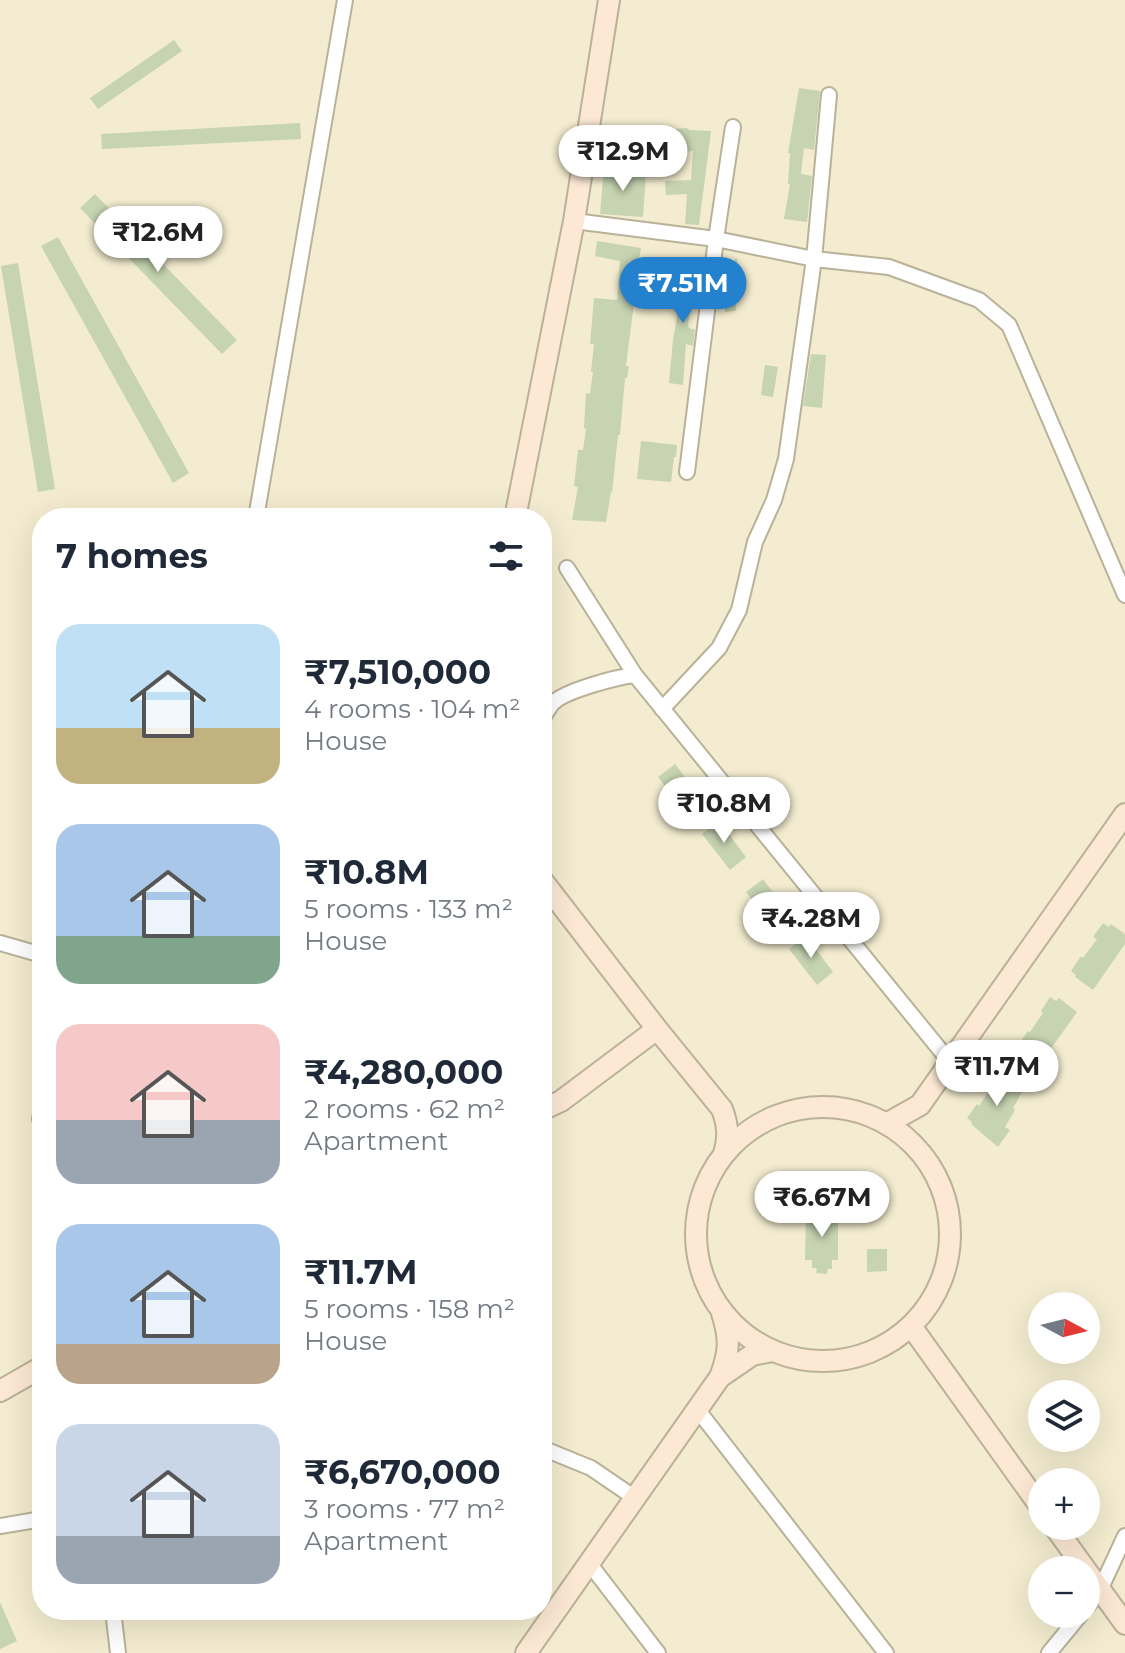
<!DOCTYPE html>
<meta charset="utf-8">
<style>
body{margin:0;font-family:Montserrat,sans-serif;background:#f6f6f7;color:#1f2937;height:100vh;display:flex;flex-direction:column;font-size:30px;white-space:nowrap}
*{box-sizing:border-box;margin:0}
p{font-size:26px;color:#747a83}
.icon{flex:none;width:44px;height:44px;fill:none;stroke:currentColor;stroke-width:2;stroke-linecap:round;stroke-linejoin:round}
.map{position:relative;flex:1;overflow:hidden}
.side{position:absolute;left:32px;top:508px;width:520px;height:1112px;display:flex;flex-direction:column;background:#fff;border-radius:32px;box-shadow:0 8px 32px #0002}
.side>*{flex:none}
.needle{width:52px;rotate:97deg}
.fabs{position:absolute;left:1028px;top:1292px;display:grid;gap:16px}
.fabs a{display:grid;place-items:center;width:72px;height:72px;border-radius:50%;background:#fff;box-shadow:0 8px 32px #0002;font-size:40px}
.price{position:absolute;translate:-50% -68px;padding:0 18px;border-radius:28px;background:#fff;color:#222;font-size:26px;line-height:52px;filter:drop-shadow(0 2px 4px #0008)}
.price::after{content:'';position:absolute;left:50%;top:48px;width:24px;height:18px;margin-left:-12px;background:inherit;clip-path:polygon(0 0,100% 0,50% 100%)}
.price.current{background:#2381cd;color:#fff}
ul{padding:0;list-style:none}
li{display:flex;align-items:center;gap:24px;height:200px;padding:0 24px}
li span{display:grid;place-items:center;flex:none;width:224px;height:160px;border-radius:24px;color:#555}
li>.icon{margin-inline-start:auto}
span .icon{width:96px;height:96px;fill:#fffc;stroke-width:1}
li b{font-size:34px}
h2{display:flex;justify-content:space-between;align-items:center;height:96px;padding:0 24px;font-size:34px}
.map>svg:first-child{display:block}
.building{fill:#c6d4b2}
.lines{fill:none;stroke-linecap:round;stroke-linejoin:round}
.street-casing{stroke:#b9b298;stroke-width:18}
.secondary-casing{stroke:#b9b298;stroke-width:24}
.street{stroke:#fff;stroke-width:14}
.secondary{stroke:#fce8d4;stroke-width:20}
</style>
<div class="map">
<svg width="1125" height="1653" viewBox="0 0 1125 1653">
<rect width="100%" height="100%" fill="#f3ecd0"/>
<path class="building" d="M174 40 182 51 98 109 90 98Z
M799 88 820 91 814 150 804 148 801 174 812 176 807 222 784 219 790 184H788L790 153H788Z
M300 123 301 139 102 149 101 134Z
M688 128 689 130 711 131 699 225 685 224 687 194 666 195 665 181 691 180 693 151 677 153 674 129Z
M604 167 646 173 643 217 600 214Z
M95 194 237 340 222 354 80 208Z
M58 237 189 473 173 483 41 246Z
M597 241 641 248 638 264 634 263 631 302 634 303 626 366H629L627 378H625L620 435H618L612 493 611 492 606 522 572 520 578 487 574 486 578 450H583L586 429 584 428 586 393 590 394 593 372H591L594 344H590L594 298 617 300 620 261 595 256Z
M736 257 741 275 735 292 736 311 725 312 723 291Z
M18 263 55 489 38 492 1 266Z
M680 269 695 272 693 288H700L698 299H692L688 324 689 328 695 330 693 346 686 344 683 385 669 383 673 340 678 311H675Z
M811 354 826 355 822 408 803 406Z
M765 365 778 367 773 397 761 395Z
M641 441 677 445 676 457H674L671 482 637 479Z
M675 764 703 800 686 813 658 777Z
M719 821 746 857 730 870 702 834Z
M763 879 790 915 774 928 746 892Z
M1103 923 1109 927 1111 924 1125 934V944L1093 990 1075 977 1076 975 1071 971 1081 956 1083 958 1097 939 1093 937Z
M806 936 833 972 817 985 789 949Z
M1050 997 1056 1001 1059 998 1077 1012 1040 1064 1022 1051 1023 1049 1018 1045 1028 1031 1030 1032 1043 1013 1041 1011Z
M998 1071 1005 1075 1007 1072 1026 1085 1013 1108 1015 1110 1005 1127 1010 1130 998 1147 971 1124 972 1122 967 1118 977 1104 979 1106 992 1087 989 1084Z
M815 1206 829 1207 828 1215H838V1260H832V1269H828L827 1274 816 1273 817 1268H812V1260H805L806 1215H814Z
M867 1249H887V1271L867 1272Z
M0 1602 17 1641 0 1649Z"/>
<g class="lines">
<g class="street-casing">
<path id="street" d="M574 221 716 239 814 259 889 267 979 300 1009 325 1125 595
M687 472 716 239 733 127
M256 518 345 0
M567 568 635 675 950 1062
M662 709 719 648 739 610 755 542 774 500 786 459 814 259 829 95
M542 720C545 715 548 709 552 704 563 691 617 677 635 675
M0 943 42 955
M40 1119 42 1108
M697 1409 886 1653
M542 1448 591 1468 635 1498
M0 1526 42 1519
M589 1563 658 1653
M1086 1608 1100 1590 1125 1536
M113 1610 118 1653
M1049 1653 1081 1614"/>
</g>
<g class="secondary-casing">
<path id="secondary" d="M515 518 574 221 609 0
M542 880 657 1029 722 1109C728 1125 729 1137 724 1154
M696 1234a127 127 0 1 1 254 0a127 127 0 1 1-254 0Z
M542 1110 561 1101 657 1029
M888 1123 920 1105 1125 814
M911 1326 1042 1509
M720 1377 752 1355 772 1351
M0 1391 42 1367
M1054 1526 1125 1624
M526 1653 720 1377C730 1351 730 1339 722 1313"/>
</g>
<use href="#street" class="street"/>
<use href="#secondary" class="secondary"/>
</g>
</svg>
<div class="fabs">
<a><svg class="needle" viewBox="-14 -14 28 28"><path d="M0-13l5 13h-10z" fill="#e53935"/><path d="M0 13l5-13h-10z" fill="#747a83"/></svg></a>
<a><svg class="icon" aria-label="layers" viewBox="0 0 24 24"><path d="M12 4l9 5-9 5-9-5zM3 14l9 5 9-5"/></svg></a>
<a>+</a>
<a>−</a>
</div>
<b class="price" style="left:623px;top:193px">₹12.9M</b>
<b class="price" style="left:158px;top:274px">₹12.6M</b>
<b class="price current" style="left:683px;top:325px">₹7.51M</b>
<b class="price" style="left:724px;top:845px">₹10.8M</b>
<b class="price" style="left:811px;top:960px">₹4.28M</b>
<b class="price" style="left:997px;top:1108px">₹11.7M</b>
<b class="price" style="left:822px;top:1239px">₹6.67M</b>
<section class="side">
<h2>7 homes<svg class="icon" aria-label="filters" viewBox="0 0 24 24"><path d="M4 7h16M4 17h16"/><circle cx="9" cy="7" r="2"/><circle cx="15" cy="17" r="2"/></svg></h2>
<ul>
<li><span style="background:linear-gradient(#bfe0f5 65%,#c2b280 0)"><svg class="icon" aria-label="home" viewBox="0 0 24 24"><path d="M3 11l9-7 9 7M6 9v11h12V9"/></svg></span><div><b>₹7,510,000</b><p>4 rooms · 104 m²</p><p>House</p></div></li>
<li><span style="background:linear-gradient(#a9c7e8 70%,#7fa58c 0)"><svg class="icon" aria-label="home" viewBox="0 0 24 24"><path d="M3 11l9-7 9 7M6 9v11h12V9"/></svg></span><div><b>₹10.8M</b><p>5 rooms · 133 m²</p><p>House</p></div></li>
<li><span style="background:linear-gradient(#f6c9c9 60%,#9aa5b1 0)"><svg class="icon" aria-label="home" viewBox="0 0 24 24"><path d="M3 11l9-7 9 7M6 9v11h12V9"/></svg></span><div><b>₹4,280,000</b><p>2 rooms · 62 m²</p><p>Apartment</p></div></li>
<li><span style="background:linear-gradient(#a9c7e8 75%,#b9a48a 0)"><svg class="icon" aria-label="home" viewBox="0 0 24 24"><path d="M3 11l9-7 9 7M6 9v11h12V9"/></svg></span><div><b>₹11.7M</b><p>5 rooms · 158 m²</p><p>House</p></div></li>
<li><span style="background:linear-gradient(#c9d6e8 70%,#9aa5b1 0)"><svg class="icon" aria-label="home" viewBox="0 0 24 24"><path d="M3 11l9-7 9 7M6 9v11h12V9"/></svg></span><div><b>₹6,670,000</b><p>3 rooms · 77 m²</p><p>Apartment</p></div></li>
</ul>
</section>
</div>
